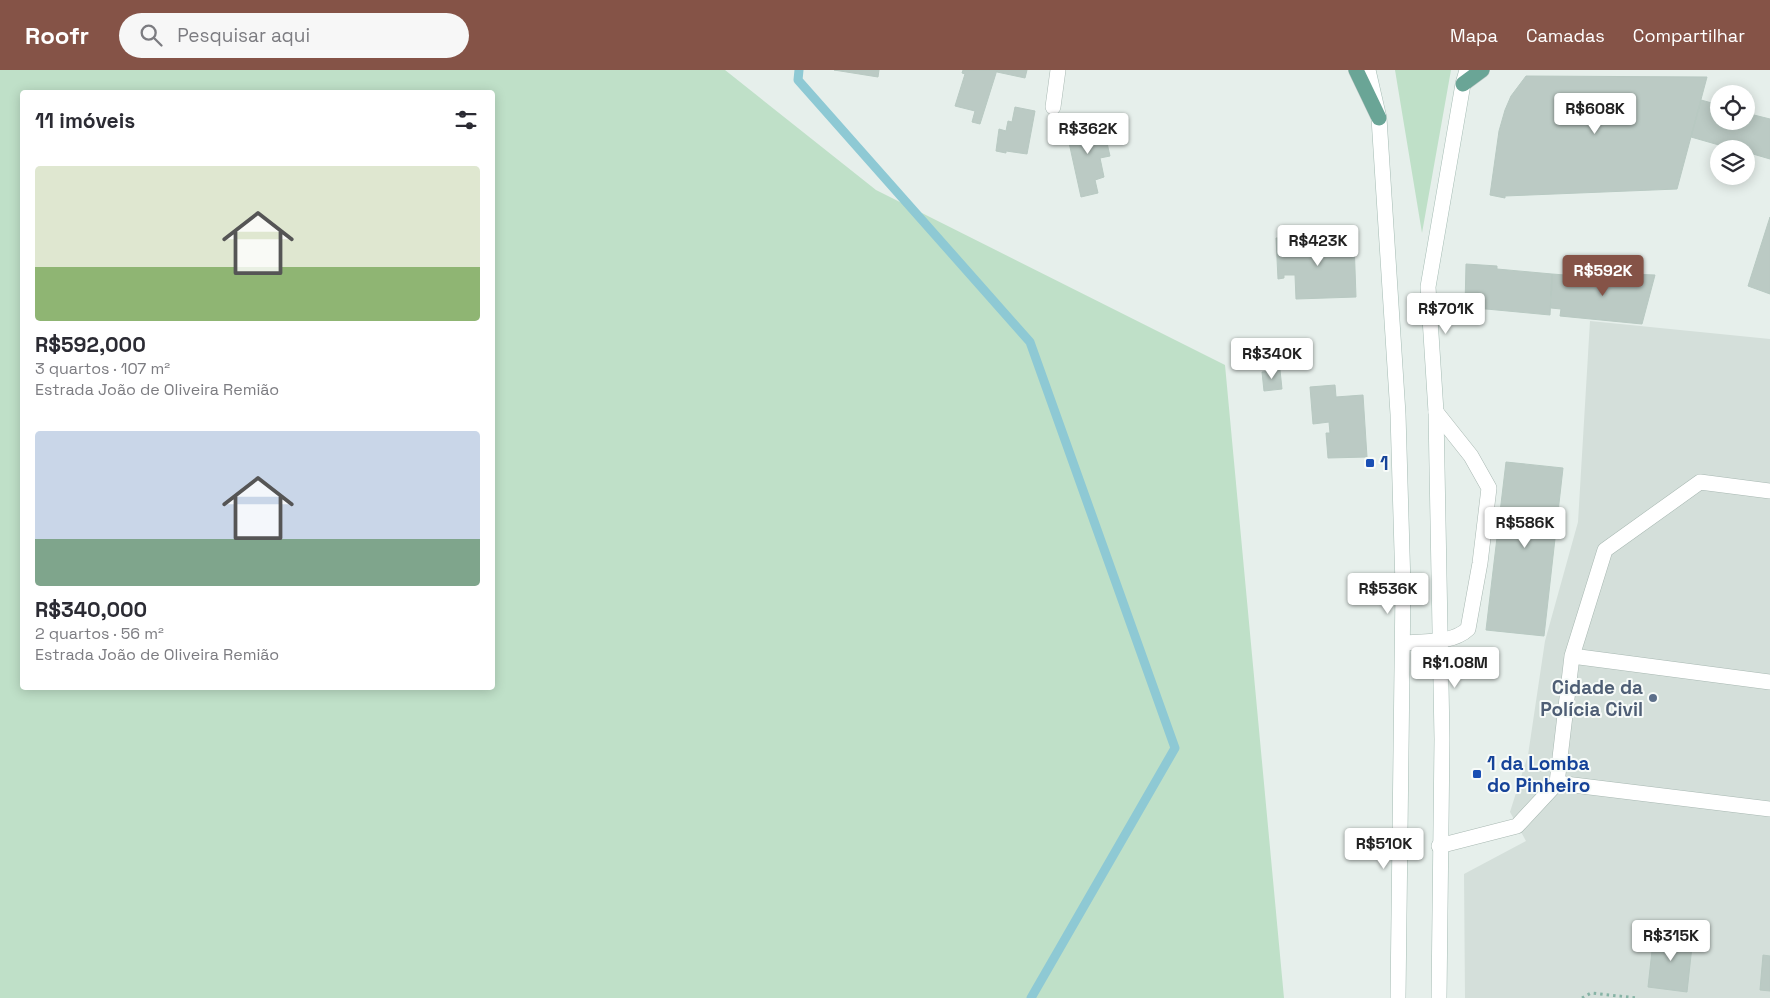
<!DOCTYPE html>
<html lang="pt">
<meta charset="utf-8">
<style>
body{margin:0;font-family:"Space Grotesk",sans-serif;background:#f7f7f7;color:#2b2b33;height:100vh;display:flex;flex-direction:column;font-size:19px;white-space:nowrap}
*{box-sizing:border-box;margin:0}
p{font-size:16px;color:#7c7c81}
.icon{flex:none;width:28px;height:28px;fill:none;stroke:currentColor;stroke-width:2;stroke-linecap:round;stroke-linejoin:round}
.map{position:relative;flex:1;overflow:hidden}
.drawer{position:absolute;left:20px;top:20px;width:475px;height:600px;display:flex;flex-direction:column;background:#fff;border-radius:5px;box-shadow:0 2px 12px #0003}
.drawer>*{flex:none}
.controls{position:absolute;left:1710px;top:15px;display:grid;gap:10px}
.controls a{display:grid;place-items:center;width:45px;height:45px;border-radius:50%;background:#fff;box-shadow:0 2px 12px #0003;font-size:25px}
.price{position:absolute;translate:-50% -42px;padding:0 11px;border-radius:5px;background:#fff;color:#222;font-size:16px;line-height:32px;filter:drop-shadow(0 1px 2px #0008)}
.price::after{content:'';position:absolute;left:50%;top:30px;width:15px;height:11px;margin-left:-8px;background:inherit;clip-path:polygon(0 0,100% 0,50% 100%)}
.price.selected{background:#855347;color:#fff}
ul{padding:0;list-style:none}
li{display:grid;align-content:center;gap:10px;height:265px;padding:0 15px}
li span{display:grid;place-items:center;height:155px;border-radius:5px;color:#555}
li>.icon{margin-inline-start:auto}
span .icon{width:90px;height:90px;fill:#fffc;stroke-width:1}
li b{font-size:21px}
h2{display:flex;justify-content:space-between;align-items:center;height:60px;padding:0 15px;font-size:21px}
header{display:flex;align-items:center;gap:30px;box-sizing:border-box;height:70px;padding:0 25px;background:#855347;color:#fff}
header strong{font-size:24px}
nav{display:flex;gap:28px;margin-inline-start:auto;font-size:18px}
.search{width:350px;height:45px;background:#f7f7f7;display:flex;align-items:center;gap:12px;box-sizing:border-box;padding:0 18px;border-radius:28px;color:#7c7c81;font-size:19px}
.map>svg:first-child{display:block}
.built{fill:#d4dfda}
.green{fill:#bfe0c8;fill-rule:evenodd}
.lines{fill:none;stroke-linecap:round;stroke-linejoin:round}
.stream{stroke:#8ec9d4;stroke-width:9}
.building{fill:#bbcac4;stroke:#b8c9c2}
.lane-casing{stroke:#a8b8b2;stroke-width:16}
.secondary-casing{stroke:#a4bbb3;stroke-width:16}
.primary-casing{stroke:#c2cac8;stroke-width:16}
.path{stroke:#86b3a5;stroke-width:3;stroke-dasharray:2.5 4;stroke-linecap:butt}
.lane{stroke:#fff;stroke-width:15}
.secondary{stroke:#fff;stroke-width:15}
.primary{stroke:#6aa596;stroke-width:15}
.transit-dot{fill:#1a4fb4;stroke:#f7fbf9;stroke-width:2}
.service-dot{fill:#5c6f8a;stroke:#f7fbf9;stroke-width:2}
.labels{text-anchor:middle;stroke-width:4;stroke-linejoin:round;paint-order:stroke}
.transit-label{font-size:19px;font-weight:bold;fill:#164399;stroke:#f7fbf9;text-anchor:start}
.service-label{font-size:19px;font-weight:bold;fill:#4e5e75;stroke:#f7fbf9;text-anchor:end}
</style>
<header>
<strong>Roofr</strong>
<div class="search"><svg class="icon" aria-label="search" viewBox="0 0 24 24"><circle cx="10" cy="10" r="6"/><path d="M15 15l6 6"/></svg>Pesquisar aqui</div>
<nav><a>Mapa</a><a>Camadas</a><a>Compartilhar</a></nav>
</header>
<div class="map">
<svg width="1770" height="928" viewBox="0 0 1770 928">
<rect width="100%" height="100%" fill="#e6efeb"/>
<path class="built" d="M1590 251 1770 269V928H1465L1464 804 1526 771 1510 742 1528 685 1545 571 1578 452Z"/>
<path class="green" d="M0 0H725L876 120 1225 295 1284 928H0ZM22 22H492V618H22Z
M1395 0H1451L1422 163Z"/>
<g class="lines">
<path class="stream" d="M799 0 798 10 1030 272 1175 678 1031 928"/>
</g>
<path class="building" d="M834 0H879L878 7Z
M963 0H997L980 54 972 52 975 41 955 36 965 4 962 3Z
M997 0H1027L1025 8 997 2Z
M1526 6 1707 7 1677 119 1505 126V128L1490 125 1499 61 1505 40 1511 26Z
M1701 30 1719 35V51H1746V43L1770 49V89L1746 82V79H1733L1691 67Z
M1015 37 1035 41 1027 84 1006 81V83L996 81 999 59 1006 61 1008 51 1012 52Z
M1102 51 1110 86 1100 88 1104 107 1095 110 1098 123 1081 127 1066 59Z
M1770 147V224L1748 216Z
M1304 167V173L1354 171 1356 227 1296 229 1295 205H1284V208L1278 209 1276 168Z
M1466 194 1497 196V199L1552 204 1550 245 1465 237Z
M1566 203 1584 205V208H1605V203L1655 205 1642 254 1560 246 1561 239 1551 238 1552 204 1565 205Z
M1280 300 1282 319 1264 321 1262 302Z
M1335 315 1336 327 1363 325 1367 387 1328 388 1326 363H1330L1329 352 1313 354 1310 317Z
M1506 392 1563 398 1544 566 1486 560Z
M1654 863 1693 867 1687 922 1648 917Z
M1763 885 1770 886V921L1760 920Z"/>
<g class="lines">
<g class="lane-casing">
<path id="lane" d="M1053 37 1058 0
M1403 573C1423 571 1452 574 1468 559L1480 493 1489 418 1471 386 1436 342
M1572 586 1770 612
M1557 713 1770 739
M1439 776 1517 756 1557 713 1572 586 1605 480 1700 412 1770 421"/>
</g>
<g class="secondary-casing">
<path id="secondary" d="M1368 0 1379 48 1398 344 1403 516 1398 928
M1439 928 1442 669 1436 342 1428 217 1463 14 1467 0"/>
</g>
<g class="primary-casing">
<path id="primary" d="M1356 0 1379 48
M1463 14 1482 0"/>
</g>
<path class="path" d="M1582 928 1591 923 1637 928"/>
<use href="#lane" class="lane"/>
<use href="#secondary" class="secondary"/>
<use href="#primary" class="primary"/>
</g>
<g class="transit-dot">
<rect x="1365" y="388" width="10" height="10" rx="2.5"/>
<rect x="1472" y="699" width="10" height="10" rx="2.5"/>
</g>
<circle class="service-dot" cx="1653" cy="628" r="5"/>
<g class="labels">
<g class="transit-label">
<text x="1380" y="400">1</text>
<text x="1487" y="700">1 da Lomba<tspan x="1487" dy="22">do Pinheiro</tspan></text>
</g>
<g class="service-label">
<text x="1643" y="624">Cidade da<tspan x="1643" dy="22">Polícia Civil</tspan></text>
</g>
</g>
</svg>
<div class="controls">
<a><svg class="icon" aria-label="locate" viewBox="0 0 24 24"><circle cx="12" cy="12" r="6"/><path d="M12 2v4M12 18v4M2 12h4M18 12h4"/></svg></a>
<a><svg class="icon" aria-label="layers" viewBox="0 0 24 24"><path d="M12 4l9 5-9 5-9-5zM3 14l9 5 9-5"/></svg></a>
</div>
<b class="price" style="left:1595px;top:65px">R$608K</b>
<b class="price" style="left:1088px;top:85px">R$362K</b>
<b class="price" style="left:1318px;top:197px">R$423K</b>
<b class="price selected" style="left:1603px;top:227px">R$592K</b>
<b class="price" style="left:1446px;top:265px">R$701K</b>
<b class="price" style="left:1272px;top:310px">R$340K</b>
<b class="price" style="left:1525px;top:479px">R$586K</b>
<b class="price" style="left:1388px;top:545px">R$536K</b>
<b class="price" style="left:1455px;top:619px">R$1.08M</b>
<b class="price" style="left:1384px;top:800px">R$510K</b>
<b class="price" style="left:1671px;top:892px">R$315K</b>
<section class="drawer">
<h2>11 imóveis<svg class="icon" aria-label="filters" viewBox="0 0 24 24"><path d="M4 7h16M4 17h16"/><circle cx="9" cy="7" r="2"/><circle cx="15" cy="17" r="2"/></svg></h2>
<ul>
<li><span style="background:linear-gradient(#dfe7d0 65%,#8fb573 0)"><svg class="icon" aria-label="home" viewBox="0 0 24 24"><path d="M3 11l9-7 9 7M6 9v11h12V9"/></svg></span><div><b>R$592,000</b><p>3 quartos · 107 m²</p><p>Estrada João de Oliveira Remião</p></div></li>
<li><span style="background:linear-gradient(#c9d6e8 70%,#7fa58c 0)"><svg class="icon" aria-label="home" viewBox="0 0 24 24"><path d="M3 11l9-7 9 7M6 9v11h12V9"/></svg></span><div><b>R$340,000</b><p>2 quartos · 56 m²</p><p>Estrada João de Oliveira Remião</p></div></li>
</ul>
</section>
</div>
